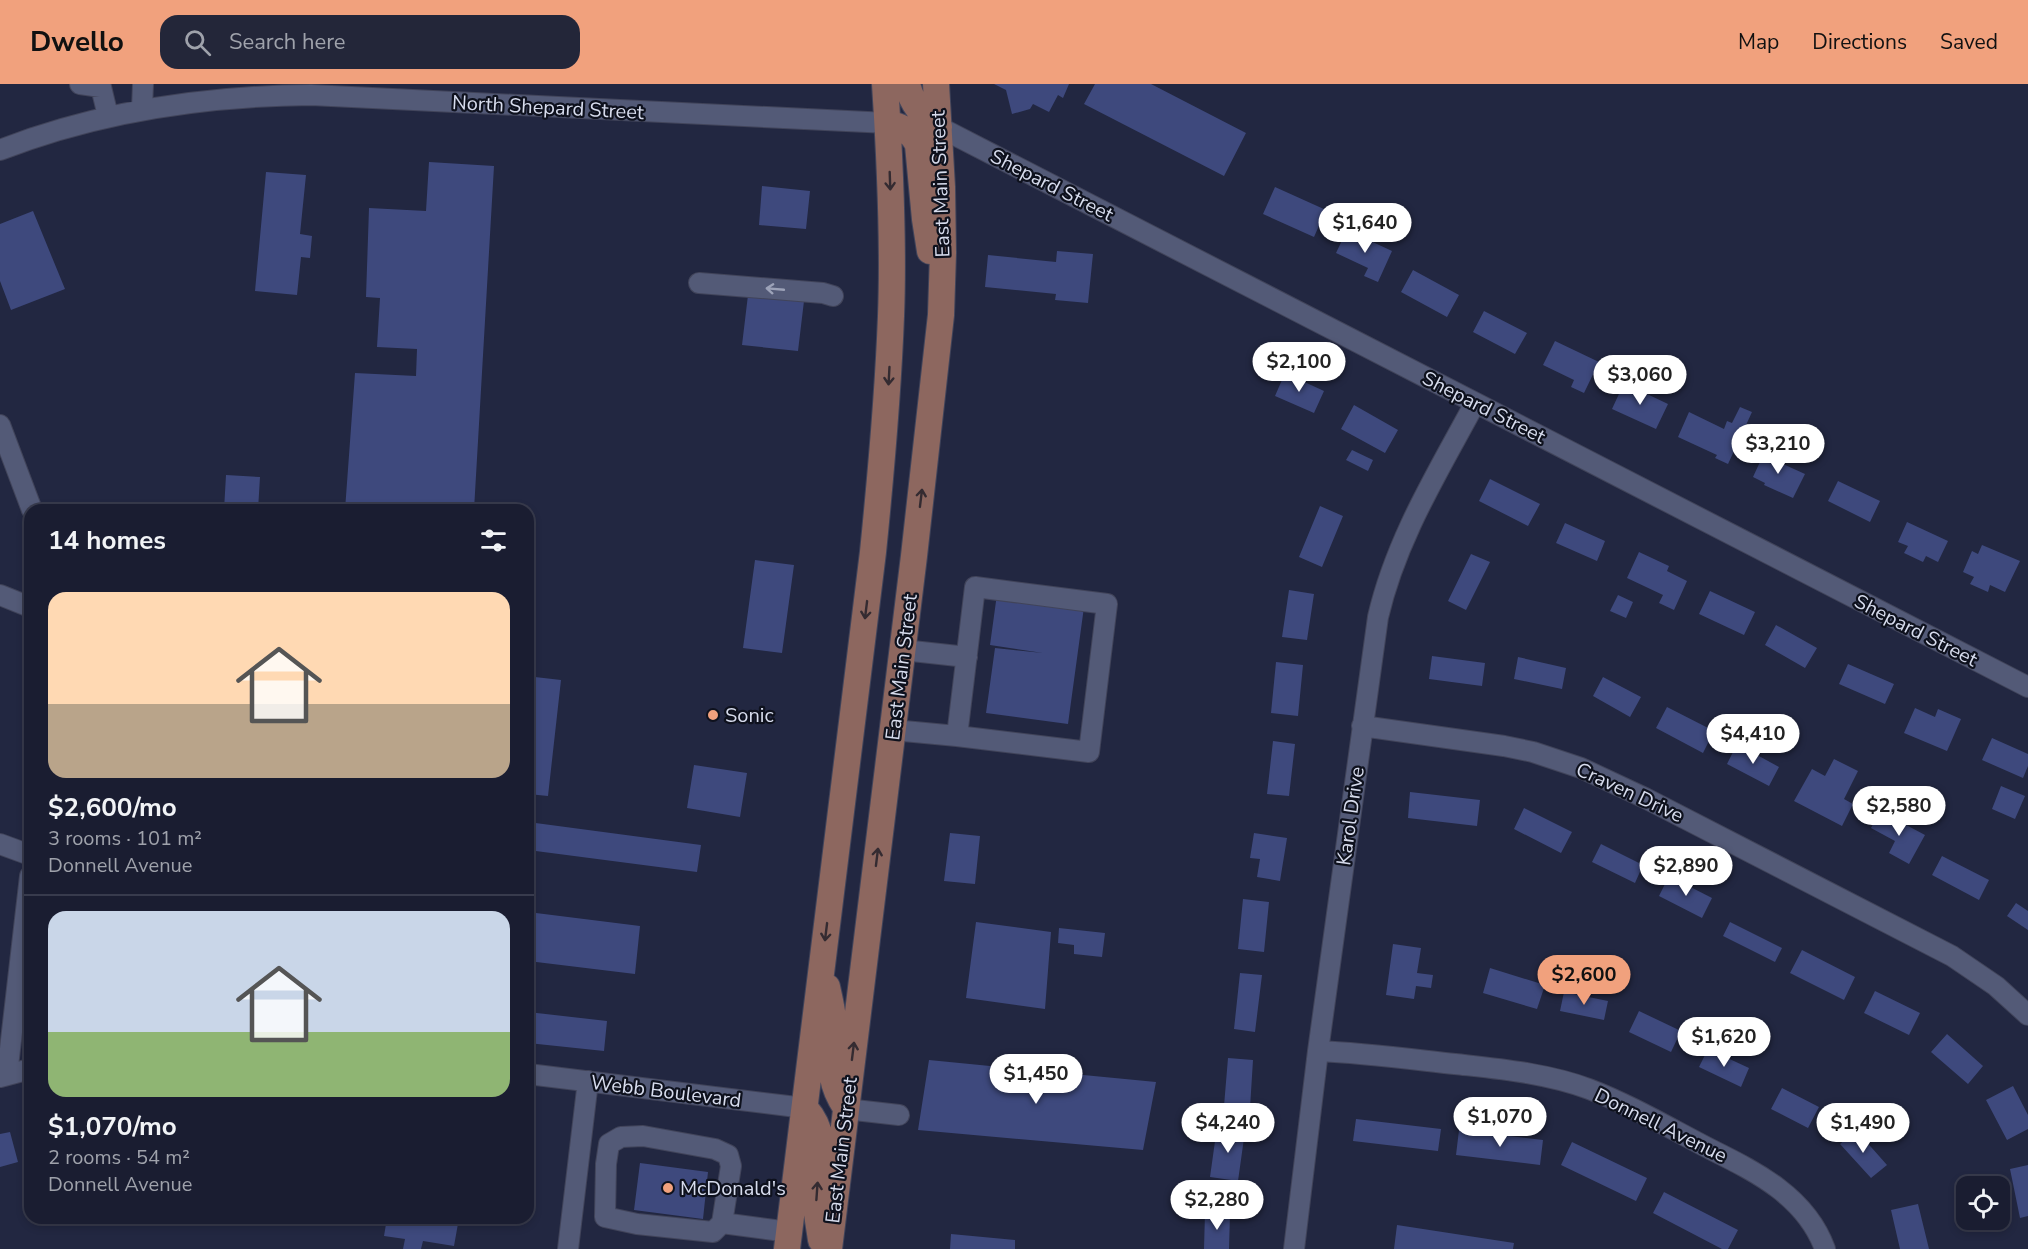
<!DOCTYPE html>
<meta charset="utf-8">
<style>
body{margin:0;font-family:"Nunito Sans",sans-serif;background:#232639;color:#f1f3f6;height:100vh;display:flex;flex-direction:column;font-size:22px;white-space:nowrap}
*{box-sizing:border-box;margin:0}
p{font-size:20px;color:#9fa2ab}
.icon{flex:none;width:33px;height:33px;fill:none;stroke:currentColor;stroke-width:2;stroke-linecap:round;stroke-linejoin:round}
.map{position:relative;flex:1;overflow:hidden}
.drawer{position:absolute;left:24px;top:420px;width:510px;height:720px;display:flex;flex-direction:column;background:#1a1d31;border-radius:18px;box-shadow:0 3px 9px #0003,0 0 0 2px #383b4d}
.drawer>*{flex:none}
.fabs{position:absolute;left:1956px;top:1092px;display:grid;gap:12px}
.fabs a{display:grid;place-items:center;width:54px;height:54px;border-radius:12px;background:#1a1d31;box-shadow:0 3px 9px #0003,0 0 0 2px #383b4d;font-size:30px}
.price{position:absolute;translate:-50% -51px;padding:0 14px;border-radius:21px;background:#fff;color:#222;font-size:20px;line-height:39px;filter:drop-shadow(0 2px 3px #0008)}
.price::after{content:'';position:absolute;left:50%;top:36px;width:18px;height:14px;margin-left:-9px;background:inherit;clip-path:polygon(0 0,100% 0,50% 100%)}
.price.active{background:#f1a17d;color:#111}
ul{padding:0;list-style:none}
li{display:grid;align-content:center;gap:12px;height:318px;padding:0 24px}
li+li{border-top:2px solid #383b4d}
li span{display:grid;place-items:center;height:186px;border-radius:18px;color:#555}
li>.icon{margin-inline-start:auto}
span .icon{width:108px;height:108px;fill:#fffc;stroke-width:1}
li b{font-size:26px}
h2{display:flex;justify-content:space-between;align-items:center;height:72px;padding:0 24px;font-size:26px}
header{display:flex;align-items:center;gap:36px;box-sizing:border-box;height:84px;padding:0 30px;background:#f1a17d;color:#111}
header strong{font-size:28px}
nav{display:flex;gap:33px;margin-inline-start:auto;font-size:21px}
.search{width:420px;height:54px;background:#232639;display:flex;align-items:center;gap:15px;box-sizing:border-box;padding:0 21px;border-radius:18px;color:#9fa2ab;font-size:22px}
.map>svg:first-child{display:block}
.building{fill:#3e497d}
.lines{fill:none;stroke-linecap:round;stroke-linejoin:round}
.minor-casing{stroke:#41445a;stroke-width:22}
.major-casing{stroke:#41445a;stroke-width:28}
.minor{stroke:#535a77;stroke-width:20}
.major{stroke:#8d675f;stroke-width:26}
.oneway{stroke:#342b31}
.oneway2{stroke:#9ca2b8}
.poi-dot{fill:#f1a17d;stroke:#0e111d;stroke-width:2}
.labels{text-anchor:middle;stroke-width:4.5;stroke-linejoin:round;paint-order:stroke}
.street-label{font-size:20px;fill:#d7dced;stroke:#0e111d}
.poi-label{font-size:20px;fill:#d7dced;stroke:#0e111d;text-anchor:start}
</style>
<header>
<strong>Dwello</strong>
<div class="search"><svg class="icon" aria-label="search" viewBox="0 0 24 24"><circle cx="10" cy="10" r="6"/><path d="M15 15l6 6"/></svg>Search here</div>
<nav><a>Map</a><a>Directions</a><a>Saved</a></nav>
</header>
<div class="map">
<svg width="2028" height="1165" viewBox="0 0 2028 1165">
<rect width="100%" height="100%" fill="#222741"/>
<path class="building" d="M994 0H1069L1063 14 1058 11 1049 28 1033 20 1030 25 1012 30 1006 6Z
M1095 0H1151L1246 49 1224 92 1084 20Z
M429 78 494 82 474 426H345L355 289 416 292 417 265 377 263 380 214 366 213 369 124 426 127Z
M266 88 306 91 300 150 312 152 310 174 301 173 297 211 255 207Z
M762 102 810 107 806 145 759 141Z
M1275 103 1326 126 1314 153 1263 130Z
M33 127 65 205 11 226 0 197V140Z
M1347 146 1392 167 1378 198 1364 192 1368 184 1336 169Z
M1057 167 1093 170 1088 219 1055 216 1056 210 985 203 988 171 1056 178Z
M1413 186 1459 211 1447 233 1401 208Z
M748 211 804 217 798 267 742 261Z
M1484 227 1527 249 1515 270 1473 248Z
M1555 257 1599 278 1584 309 1571 303 1574 296 1543 281Z
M1285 289 1324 307 1314 329 1275 312Z
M1624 299 1668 320 1656 345 1612 325Z
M1354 321 1398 346 1385 369 1341 345Z
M1740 323 1752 328 1728 380 1715 374 1717 371 1678 353 1689 328 1724 345 1727 337 1732 339Z
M1352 366 1373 376 1368 387 1346 376Z
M1765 367 1785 376 1783 380 1805 390 1793 414 1764 401 1765 399 1753 393Z
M226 391 260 393 258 426H224Z
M1490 395 1540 420 1528 442 1479 417Z
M1838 397 1880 417 1870 438 1828 417Z
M1320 422 1343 432 1322 483 1299 473Z
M1907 438 1948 457 1938 478 1926 472 1923 478 1904 469 1908 462 1898 458Z
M1565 439 1605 457 1597 477 1556 459Z
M1982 461 2020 477 2005 508 1990 501 1988 508 1970 500 1974 493 1963 488 1972 467 1978 470Z
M1639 468 1669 482 1667 487 1687 497 1674 526 1659 519 1663 511 1627 494Z
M1471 470 1490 478 1466 526 1448 517Z
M755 476 794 481 782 569 743 564Z
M1289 506 1314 510 1307 556 1282 553Z
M1710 507 1755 528 1744 551 1699 530Z
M997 510 1084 523 1068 640 986 629 995 564 1043 569 990 561Z
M1618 511 1633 518 1626 534 1610 527Z
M1776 541 1817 564 1805 584 1765 561Z
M1432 572 1485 579 1482 602 1429 595Z
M1518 573 1566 584 1562 605 1514 595Z
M1276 578 1303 581 1298 632 1271 629Z
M1848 580 1894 600 1885 620 1839 600Z
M535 593 561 596 548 712 528 710V653Z
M1603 593 1641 613 1630 633 1593 612Z
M1667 623 1714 647 1703 669 1656 644Z
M1915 624 1935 633 1938 625 1961 635 1947 667 1904 649Z
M1992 654 2028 670V682L2023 694 1982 676Z
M1273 657 1295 660 1289 712 1267 710Z
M1737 660 1779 683 1769 702 1727 680Z
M1834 675 1858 687 1844 715 1853 720 1842 742 1794 717 1812 685 1825 692Z
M694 681 747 689 740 733 687 724Z
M2001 702 2025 712 2015 735 1992 725Z
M1410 708 1480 716 1477 742 1408 734Z
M1524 724 1572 748 1561 769 1514 745Z
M1880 727 1925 751 1909 780 1889 769 1895 757 1871 744Z
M528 738 701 761 697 788 528 766Z
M950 749 980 752 975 800 944 797Z
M1254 749 1287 754 1280 797 1257 793 1260 775 1250 774Z
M1601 760 1643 781 1635 799 1592 778Z
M1942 772 1989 796 1979 816 1932 791Z
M1669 792 1712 814 1702 834 1659 812Z
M1243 815 1269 818 1264 868 1238 865Z
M2016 819 2028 827V846L2007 832Z
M528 828 640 842 635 890 528 877Z
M976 838 1051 848 1045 925 966 914Z
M1730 838 1782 864 1775 878 1723 852Z
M1059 844 1105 849 1102 873 1074 870V861L1058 859Z
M1393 860 1421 864 1417 889 1433 891 1431 904 1416 902 1414 915 1386 911Z
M1802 866 1855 893 1844 916 1790 889Z
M1490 884 1545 901 1537 925 1483 909Z
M1240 889 1262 891 1255 948 1234 945Z
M1875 907 1920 929 1909 951 1864 929Z
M1564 908 1608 917 1604 936 1560 927Z
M1639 927 1681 947 1671 968 1629 948Z
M528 928 607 937 604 967 528 959Z
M1947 950 1983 982 1968 1000 1931 968Z
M1708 965 1749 984 1741 1003 1699 983Z
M1228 974 1253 976 1250 1024 1224 1022Z
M929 976 1156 998 1143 1066 918 1046Z
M2013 1002 2028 1031V1045L2007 1056 1986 1016Z
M1782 1004 1819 1023 1808 1044 1771 1025Z
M1356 1035 1441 1045 1438 1067 1353 1057Z
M1217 1043 1245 1047 1238 1097 1210 1093Z
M1459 1046 1543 1056 1540 1081 1456 1071Z
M1856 1046 1887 1081 1871 1094 1840 1060Z
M10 1048 18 1078 0 1083V1050Z
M1572 1058 1647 1094 1636 1117 1561 1081Z
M640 1079 708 1088 703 1135 634 1126Z
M2028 1081V1132L2020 1134 2010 1085Z
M1664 1108 1738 1146 1728 1165H1722L1653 1129Z
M1918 1120 1929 1165H1900L1891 1126Z
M1205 1128 1230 1130 1229 1165H1204Z
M387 1134H459L454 1162 423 1157 421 1165H403L405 1155 384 1152Z
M1397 1141 1514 1159 1513 1165H1394Z
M951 1150 1015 1156V1165H950Z"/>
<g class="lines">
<g class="minor-casing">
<path id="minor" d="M80 0 101 3 108 32
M142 25 143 0
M939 43 2028 603
M0 66C100 27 204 12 311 11L888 39
M699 199 823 209 833 212
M0 341 32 426
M975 503 1107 520 1089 668 957 652Z
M0 511 30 523
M903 566 967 573
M1362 642 1504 662 1533 668 1581 684 1645 714 1952 872 1996 902 2028 931
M893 646 957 652
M0 760 30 771
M1318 967C1364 969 1409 975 1455 980 1499 985 1546 989 1589 1005 1631 1021 1671 1045 1712 1066 1758 1089 1806 1113 1825 1165
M528 990 805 1024
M7 991 30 792
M0 993 30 985
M846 1025 899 1031
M643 1052 715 1065 728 1071 731 1082 722 1139 713 1148 637 1140 605 1133 606 1080 609 1060 621 1053Z
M722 1139 789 1148
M568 1165 588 997
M1294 1165 1318 967 1378 533C1396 455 1438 388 1475 319"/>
</g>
<g class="major-casing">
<path id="major" d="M907 0C912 20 922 32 939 43
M888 39C902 43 912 47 918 61L925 135 930 167
M827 903C830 917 834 932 834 946 833 980 826 993 846 1024
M805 1024C830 1053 818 1074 816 1109 815 1125 819 1140 821 1156
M787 1165 873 468C881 389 888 311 891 232 894 155 890 77 885 0
M829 1165 914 472 941 231 943 169 942 103 936 0"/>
</g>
<use href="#minor" class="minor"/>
<use href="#major" class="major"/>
</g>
<defs><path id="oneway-shaft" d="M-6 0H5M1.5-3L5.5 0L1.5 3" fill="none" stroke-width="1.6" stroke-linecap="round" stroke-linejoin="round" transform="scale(1.5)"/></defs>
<g class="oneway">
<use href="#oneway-shaft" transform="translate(890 97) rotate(88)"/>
<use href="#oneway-shaft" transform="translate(889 292) rotate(93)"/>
<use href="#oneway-shaft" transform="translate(921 414) rotate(-83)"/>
<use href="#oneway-shaft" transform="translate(866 526) rotate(97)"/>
<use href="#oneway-shaft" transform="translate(877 773) rotate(-83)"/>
<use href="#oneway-shaft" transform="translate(826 848) rotate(97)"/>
<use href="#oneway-shaft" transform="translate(853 967) rotate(-83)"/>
<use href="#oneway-shaft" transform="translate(817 1107) rotate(-86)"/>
</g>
<use class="oneway2" href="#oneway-shaft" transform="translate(775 205) rotate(-175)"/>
<g class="poi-dot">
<circle cx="713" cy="631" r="6"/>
<circle cx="668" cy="1104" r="6"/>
</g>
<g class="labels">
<g class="street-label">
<text transform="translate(548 23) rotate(3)" y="7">North Shepard Street</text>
<text transform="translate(940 100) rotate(-92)" y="7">East Main Street</text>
<text transform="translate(1052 101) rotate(27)" y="7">Shepard Street</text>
<text transform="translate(1484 323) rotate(27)" y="7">Shepard Street</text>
<text transform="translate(1916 546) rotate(27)" y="7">Shepard Street</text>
<text transform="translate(901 583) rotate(-83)" y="7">East Main Street</text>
<text transform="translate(1630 708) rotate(25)" y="7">Craven Drive</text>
<text transform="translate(1350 732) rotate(-82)" y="7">Karol Drive</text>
<text transform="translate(666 1007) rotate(7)" y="7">Webb Boulevard</text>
<text transform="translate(1661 1041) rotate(26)" y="7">Donnell Avenue</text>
<text transform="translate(841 1066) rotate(-83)" y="7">East Main Street</text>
</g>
<g class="poi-label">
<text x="725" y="638">Sonic</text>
<text x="680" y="1111">McDonald's</text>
</g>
</g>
</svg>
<div class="fabs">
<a><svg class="icon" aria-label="locate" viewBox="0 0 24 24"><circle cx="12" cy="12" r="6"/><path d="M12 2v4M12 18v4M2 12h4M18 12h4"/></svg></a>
</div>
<b class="price" style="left:1365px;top:170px">$1,640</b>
<b class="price" style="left:1299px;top:309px">$2,100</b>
<b class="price" style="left:1640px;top:322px">$3,060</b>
<b class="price" style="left:1778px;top:391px">$3,210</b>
<b class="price" style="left:1753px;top:681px">$4,410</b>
<b class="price" style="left:1899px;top:753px">$2,580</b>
<b class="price" style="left:1686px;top:813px">$2,890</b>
<b class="price active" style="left:1584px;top:922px">$2,600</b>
<b class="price" style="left:1724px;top:984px">$1,620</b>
<b class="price" style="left:1036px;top:1021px">$1,450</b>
<b class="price" style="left:1500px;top:1064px">$1,070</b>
<b class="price" style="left:1228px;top:1070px">$4,240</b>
<b class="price" style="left:1863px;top:1070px">$1,490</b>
<b class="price" style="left:1217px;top:1147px">$2,280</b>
<section class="drawer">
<h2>14 homes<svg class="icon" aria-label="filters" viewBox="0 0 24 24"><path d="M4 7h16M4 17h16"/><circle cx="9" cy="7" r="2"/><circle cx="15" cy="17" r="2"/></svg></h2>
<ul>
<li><span style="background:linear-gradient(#ffd9b3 60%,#b9a48a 0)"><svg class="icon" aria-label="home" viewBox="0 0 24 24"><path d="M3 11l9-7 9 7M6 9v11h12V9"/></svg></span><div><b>$2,600/mo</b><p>3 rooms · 101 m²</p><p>Donnell Avenue</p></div></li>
<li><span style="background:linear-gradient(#c9d6e8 65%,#8fb573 0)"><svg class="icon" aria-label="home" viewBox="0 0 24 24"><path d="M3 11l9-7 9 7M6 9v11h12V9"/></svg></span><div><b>$1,070/mo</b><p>2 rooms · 54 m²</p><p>Donnell Avenue</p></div></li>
</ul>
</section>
</div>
